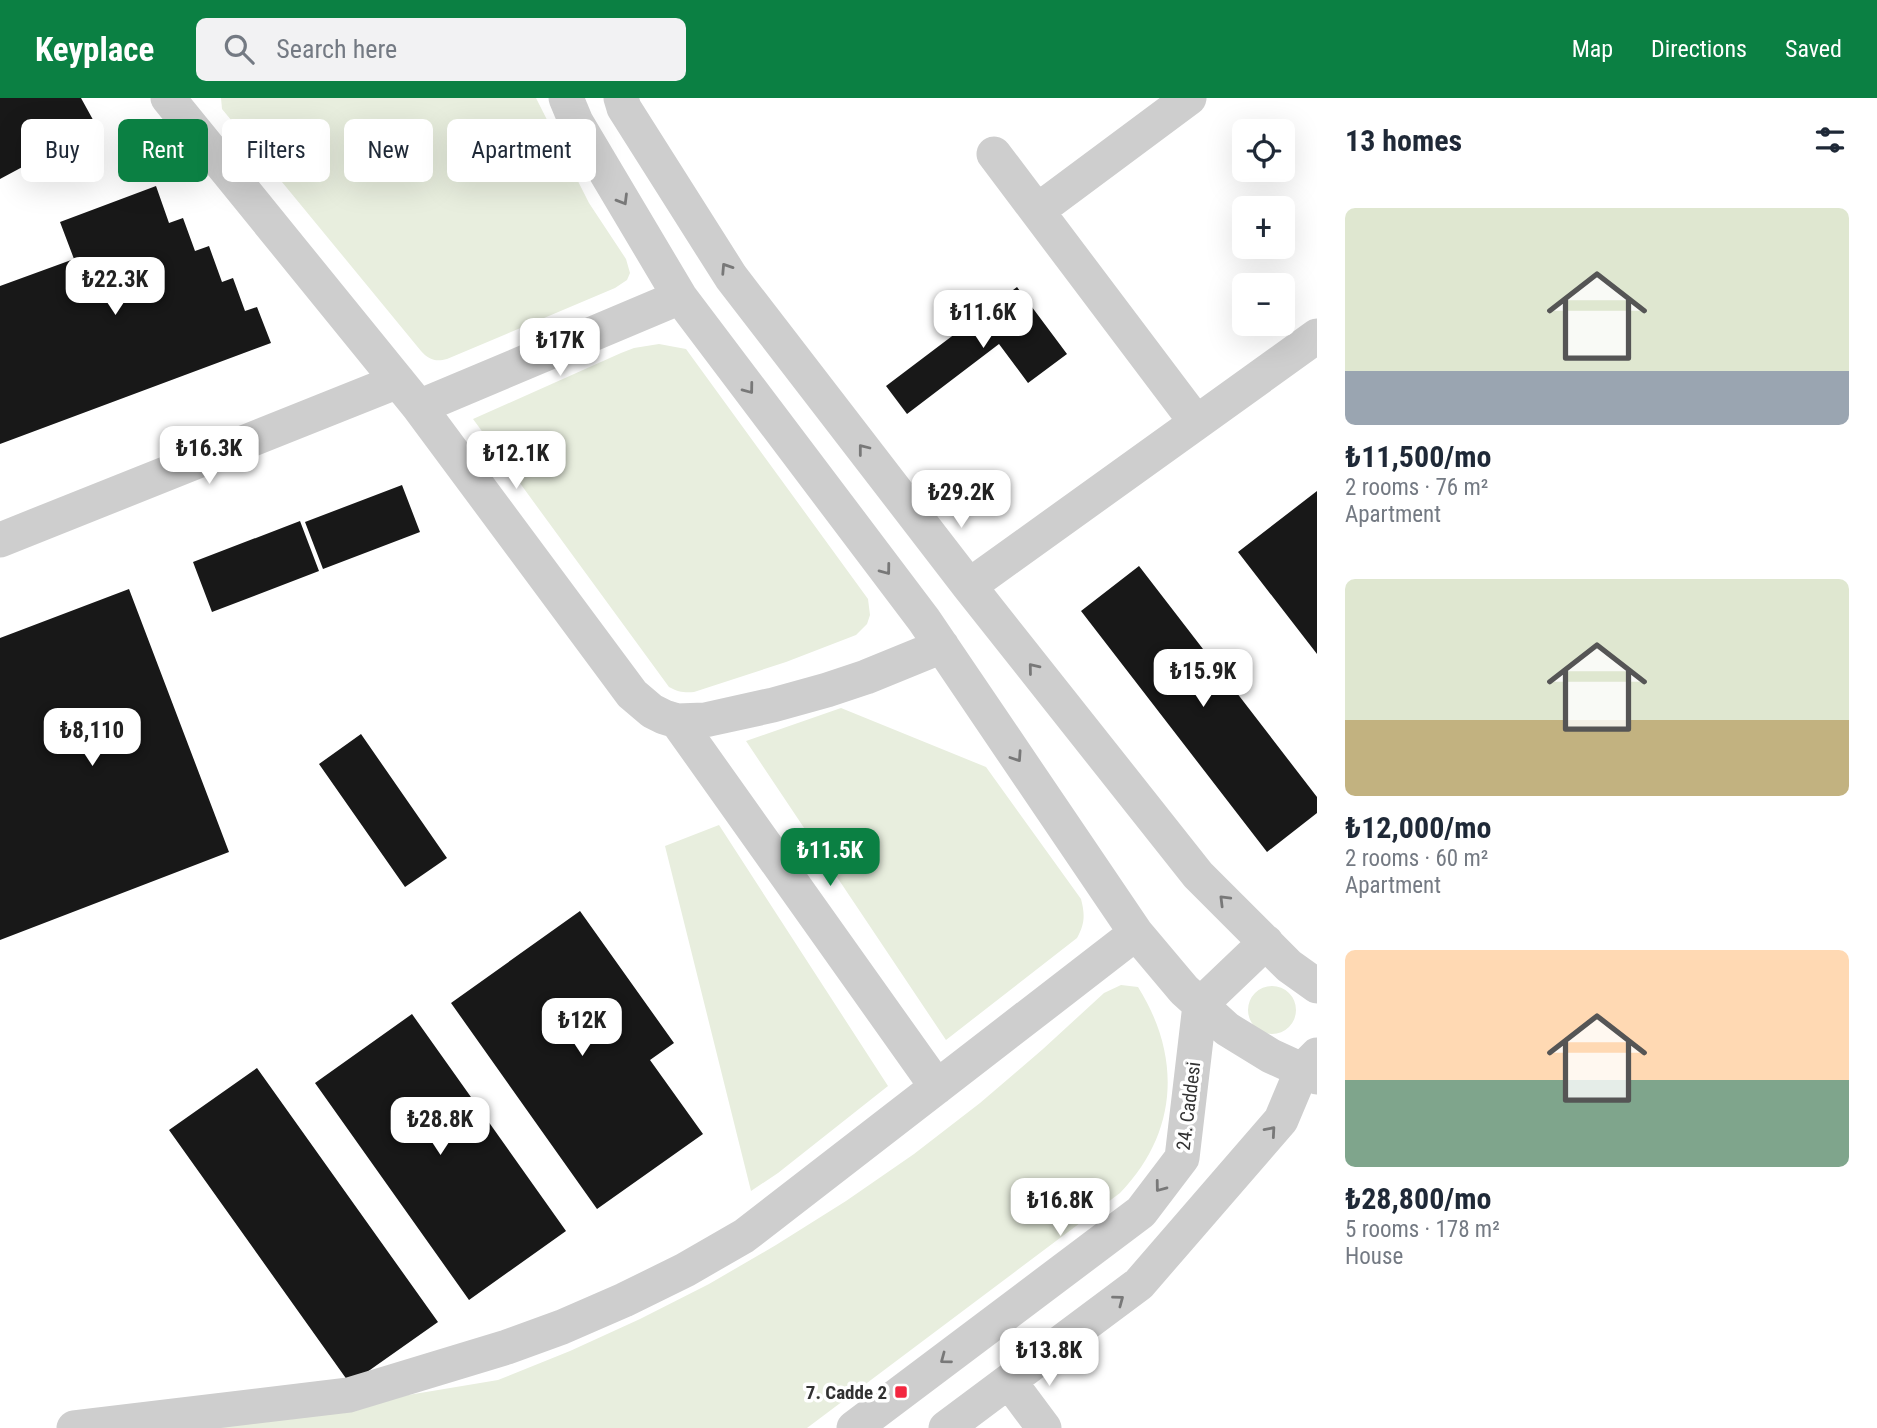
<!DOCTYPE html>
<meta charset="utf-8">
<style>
body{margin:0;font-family:"Roboto Condensed",sans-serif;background:#f2f2f3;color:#1f2937;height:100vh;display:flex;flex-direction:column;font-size:26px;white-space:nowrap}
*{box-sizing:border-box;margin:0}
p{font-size:23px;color:#747a83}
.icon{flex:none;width:38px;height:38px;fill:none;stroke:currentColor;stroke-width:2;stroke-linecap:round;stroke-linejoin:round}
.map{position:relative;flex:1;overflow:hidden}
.sheet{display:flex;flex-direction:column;background:#fff;width:560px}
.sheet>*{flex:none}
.top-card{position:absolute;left:21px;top:21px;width:665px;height:63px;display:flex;gap:14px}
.buttons{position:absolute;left:1232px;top:21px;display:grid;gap:14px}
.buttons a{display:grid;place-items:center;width:63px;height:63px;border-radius:10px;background:#fff;box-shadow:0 7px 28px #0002;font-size:35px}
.price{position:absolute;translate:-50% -60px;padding:0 16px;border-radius:14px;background:#fff;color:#222;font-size:23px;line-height:46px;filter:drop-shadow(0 2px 4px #0008)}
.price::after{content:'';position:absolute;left:50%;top:42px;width:21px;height:16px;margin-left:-10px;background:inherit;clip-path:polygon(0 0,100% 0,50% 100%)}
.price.selected{background:#0b8043;color:#fff}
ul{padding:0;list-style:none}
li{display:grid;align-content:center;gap:14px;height:371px;padding:0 28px}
li span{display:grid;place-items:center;height:217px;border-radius:10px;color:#555}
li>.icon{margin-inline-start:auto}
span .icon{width:126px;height:126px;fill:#fffc;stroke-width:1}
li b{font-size:30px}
h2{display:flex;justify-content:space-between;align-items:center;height:84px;padding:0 28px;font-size:30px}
.pill{padding:0 24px;border-radius:10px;background:#fff;box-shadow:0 7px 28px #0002;font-size:24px;line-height:63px}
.pill.selected{background:#0b8043;color:#fff}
header{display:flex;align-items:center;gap:42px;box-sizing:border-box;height:98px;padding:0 35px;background:#0b8043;color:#fff}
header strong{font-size:33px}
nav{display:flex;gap:38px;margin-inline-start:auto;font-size:24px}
.search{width:490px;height:63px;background:#f2f2f3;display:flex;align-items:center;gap:18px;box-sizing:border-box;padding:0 24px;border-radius:10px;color:#747a83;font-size:26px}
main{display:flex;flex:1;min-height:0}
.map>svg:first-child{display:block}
.green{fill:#e8eede}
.building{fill:#181818}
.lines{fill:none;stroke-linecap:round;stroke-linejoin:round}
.minor{stroke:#cecece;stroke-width:35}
.oneway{stroke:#787878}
.poi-dot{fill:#f32740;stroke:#fff;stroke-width:2.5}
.labels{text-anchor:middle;stroke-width:7;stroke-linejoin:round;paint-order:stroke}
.street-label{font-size:19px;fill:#313131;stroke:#fff}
.poi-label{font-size:19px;font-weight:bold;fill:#313131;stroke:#fff;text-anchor:end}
</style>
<header>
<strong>Keyplace</strong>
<div class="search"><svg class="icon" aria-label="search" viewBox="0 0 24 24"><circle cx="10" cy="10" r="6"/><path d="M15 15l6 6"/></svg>Search here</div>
<nav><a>Map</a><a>Directions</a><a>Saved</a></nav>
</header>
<main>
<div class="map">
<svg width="1317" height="1330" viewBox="0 0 1317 1330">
<rect width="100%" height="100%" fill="#fff"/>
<path class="green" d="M221 0H536L589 105 626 161 630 175 627 182 615 190 447 261C436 264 429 262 421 253L222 11Z
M659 246 686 251 868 501 870 517 867 526 856 537 786 564 694 594C685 595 678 594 669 589L473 321 621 255 634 250Z
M841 610 986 669 1081 801C1085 816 1085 826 1077 840L946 942 746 643Z
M719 727 888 988 778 1075 751 1093 665 748Z
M1121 887 1138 889C1182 959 1178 1035 1120 1095L807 1330H211L498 1282 570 1253 640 1221 709 1186 776 1147 846 1103 914 1056 980 1005 1043 951 1104 895Z
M1248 912a24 24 0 1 1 48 0a24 24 0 1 1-48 0Z"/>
<path class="building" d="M0 0H81L97 29 0 81Z
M156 88 169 125 183 120 195 153 209 148 222 184 233 180 245 213 257 209 271 245 0 346V188L74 161 60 124Z
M1017 189 1067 256 1028 285 999 246 907 316 886 288Z
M402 387 420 434 323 471 305 424Z
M1317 393V556L1238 454Z
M300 423 319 473 212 514 193 464Z
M1139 468 1317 699V715L1267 754 1081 513Z
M129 491 229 754 0 842V540Z
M361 636 447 760 405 789 319 666Z
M580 813 674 945 650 962 703 1036 597 1111 451 905Z
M412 916 566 1133 469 1202 315 985Z
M257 970 438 1224 350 1286 169 1032Z"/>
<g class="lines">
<path class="minor" d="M168 0 419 309 632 596 652 613 664 619 677 623 705 622 773 607 827 592 866 579 942 548
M566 0 576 24 680 199 924 522 1136 835 1184 892 1227 931 1271 958 1317 979
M621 0 624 10 731 179 969 488 1198 777 1289 868 1317 888
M994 56 1196 324
M1037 113 1189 0
M419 309 680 199
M0 442 398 283
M969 488 1317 238
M677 623 937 989
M1009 1283 1044 1330
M74 1330 349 1297 507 1249 562 1229 624 1202 685 1172 744 1138 1136 835
M854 1330 1141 1114 1182 1060 1200 907 1266 844
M946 1330 1139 1186 1281 1022 1302 972 1317 957"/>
</g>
<defs><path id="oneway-chevron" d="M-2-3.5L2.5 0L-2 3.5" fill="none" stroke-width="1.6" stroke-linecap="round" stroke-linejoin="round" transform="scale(1.75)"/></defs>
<g class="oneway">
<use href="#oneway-chevron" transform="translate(623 102) rotate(59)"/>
<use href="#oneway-chevron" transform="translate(726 170) rotate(-123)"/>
<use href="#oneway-chevron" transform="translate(749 291) rotate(53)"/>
<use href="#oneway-chevron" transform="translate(863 351) rotate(-128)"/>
<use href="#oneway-chevron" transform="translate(886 472) rotate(53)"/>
<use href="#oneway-chevron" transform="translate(1033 570) rotate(-129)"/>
<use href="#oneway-chevron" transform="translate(1017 659) rotate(56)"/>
<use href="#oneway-chevron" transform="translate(1224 802) rotate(-135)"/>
<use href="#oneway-chevron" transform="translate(1271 1033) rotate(-49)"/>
<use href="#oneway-chevron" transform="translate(1160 1089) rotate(127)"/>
<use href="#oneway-chevron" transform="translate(1119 1202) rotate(-37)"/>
<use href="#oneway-chevron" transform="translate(945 1261) rotate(143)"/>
</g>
<rect class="poi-dot" x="894" y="1287" width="14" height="14" rx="3.5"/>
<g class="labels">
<g class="street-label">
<text transform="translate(1188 1008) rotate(-83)" y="7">24. Caddesi</text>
</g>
<g class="poi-label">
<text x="887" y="1301">7. Cadde 2</text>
</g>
</g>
</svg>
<div class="buttons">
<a><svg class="icon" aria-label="locate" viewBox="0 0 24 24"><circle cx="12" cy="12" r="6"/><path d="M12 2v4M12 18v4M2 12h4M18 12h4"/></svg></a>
<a>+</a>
<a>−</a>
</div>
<b class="price" style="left:115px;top:219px">₺22.3K</b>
<b class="price" style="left:983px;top:252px">₺11.6K</b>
<b class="price" style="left:560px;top:280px">₺17K</b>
<b class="price" style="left:209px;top:388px">₺16.3K</b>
<b class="price" style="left:516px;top:393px">₺12.1K</b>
<b class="price" style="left:961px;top:432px">₺29.2K</b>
<b class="price" style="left:1203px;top:611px">₺15.9K</b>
<b class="price" style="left:92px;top:670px">₺8,110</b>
<b class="price selected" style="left:830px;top:790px">₺11.5K</b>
<b class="price" style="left:582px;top:960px">₺12K</b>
<b class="price" style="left:440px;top:1059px">₺28.8K</b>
<b class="price" style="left:1060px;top:1140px">₺16.8K</b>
<b class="price" style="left:1049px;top:1290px">₺13.8K</b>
<div class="top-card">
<a class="pill">Buy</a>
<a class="pill selected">Rent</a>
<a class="pill">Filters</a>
<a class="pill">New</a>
<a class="pill">Apartment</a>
</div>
</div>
<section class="sheet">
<h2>13 homes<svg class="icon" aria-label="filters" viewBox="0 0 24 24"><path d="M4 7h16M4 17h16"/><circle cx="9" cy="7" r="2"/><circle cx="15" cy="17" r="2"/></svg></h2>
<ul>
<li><span style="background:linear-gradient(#dfe7d0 75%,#9aa5b1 0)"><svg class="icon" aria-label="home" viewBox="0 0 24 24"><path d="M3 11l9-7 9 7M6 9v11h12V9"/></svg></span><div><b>₺11,500/mo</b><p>2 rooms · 76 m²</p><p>Apartment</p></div></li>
<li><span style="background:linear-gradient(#dfe7d0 65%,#c2b280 0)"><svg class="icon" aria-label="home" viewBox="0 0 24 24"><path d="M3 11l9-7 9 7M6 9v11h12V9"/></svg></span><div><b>₺12,000/mo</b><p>2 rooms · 60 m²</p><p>Apartment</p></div></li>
<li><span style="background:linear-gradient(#ffd9b3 60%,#7fa58c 0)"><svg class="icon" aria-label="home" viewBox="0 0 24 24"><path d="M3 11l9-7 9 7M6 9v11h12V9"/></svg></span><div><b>₺28,800/mo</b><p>5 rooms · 178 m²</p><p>House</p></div></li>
</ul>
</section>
</main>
